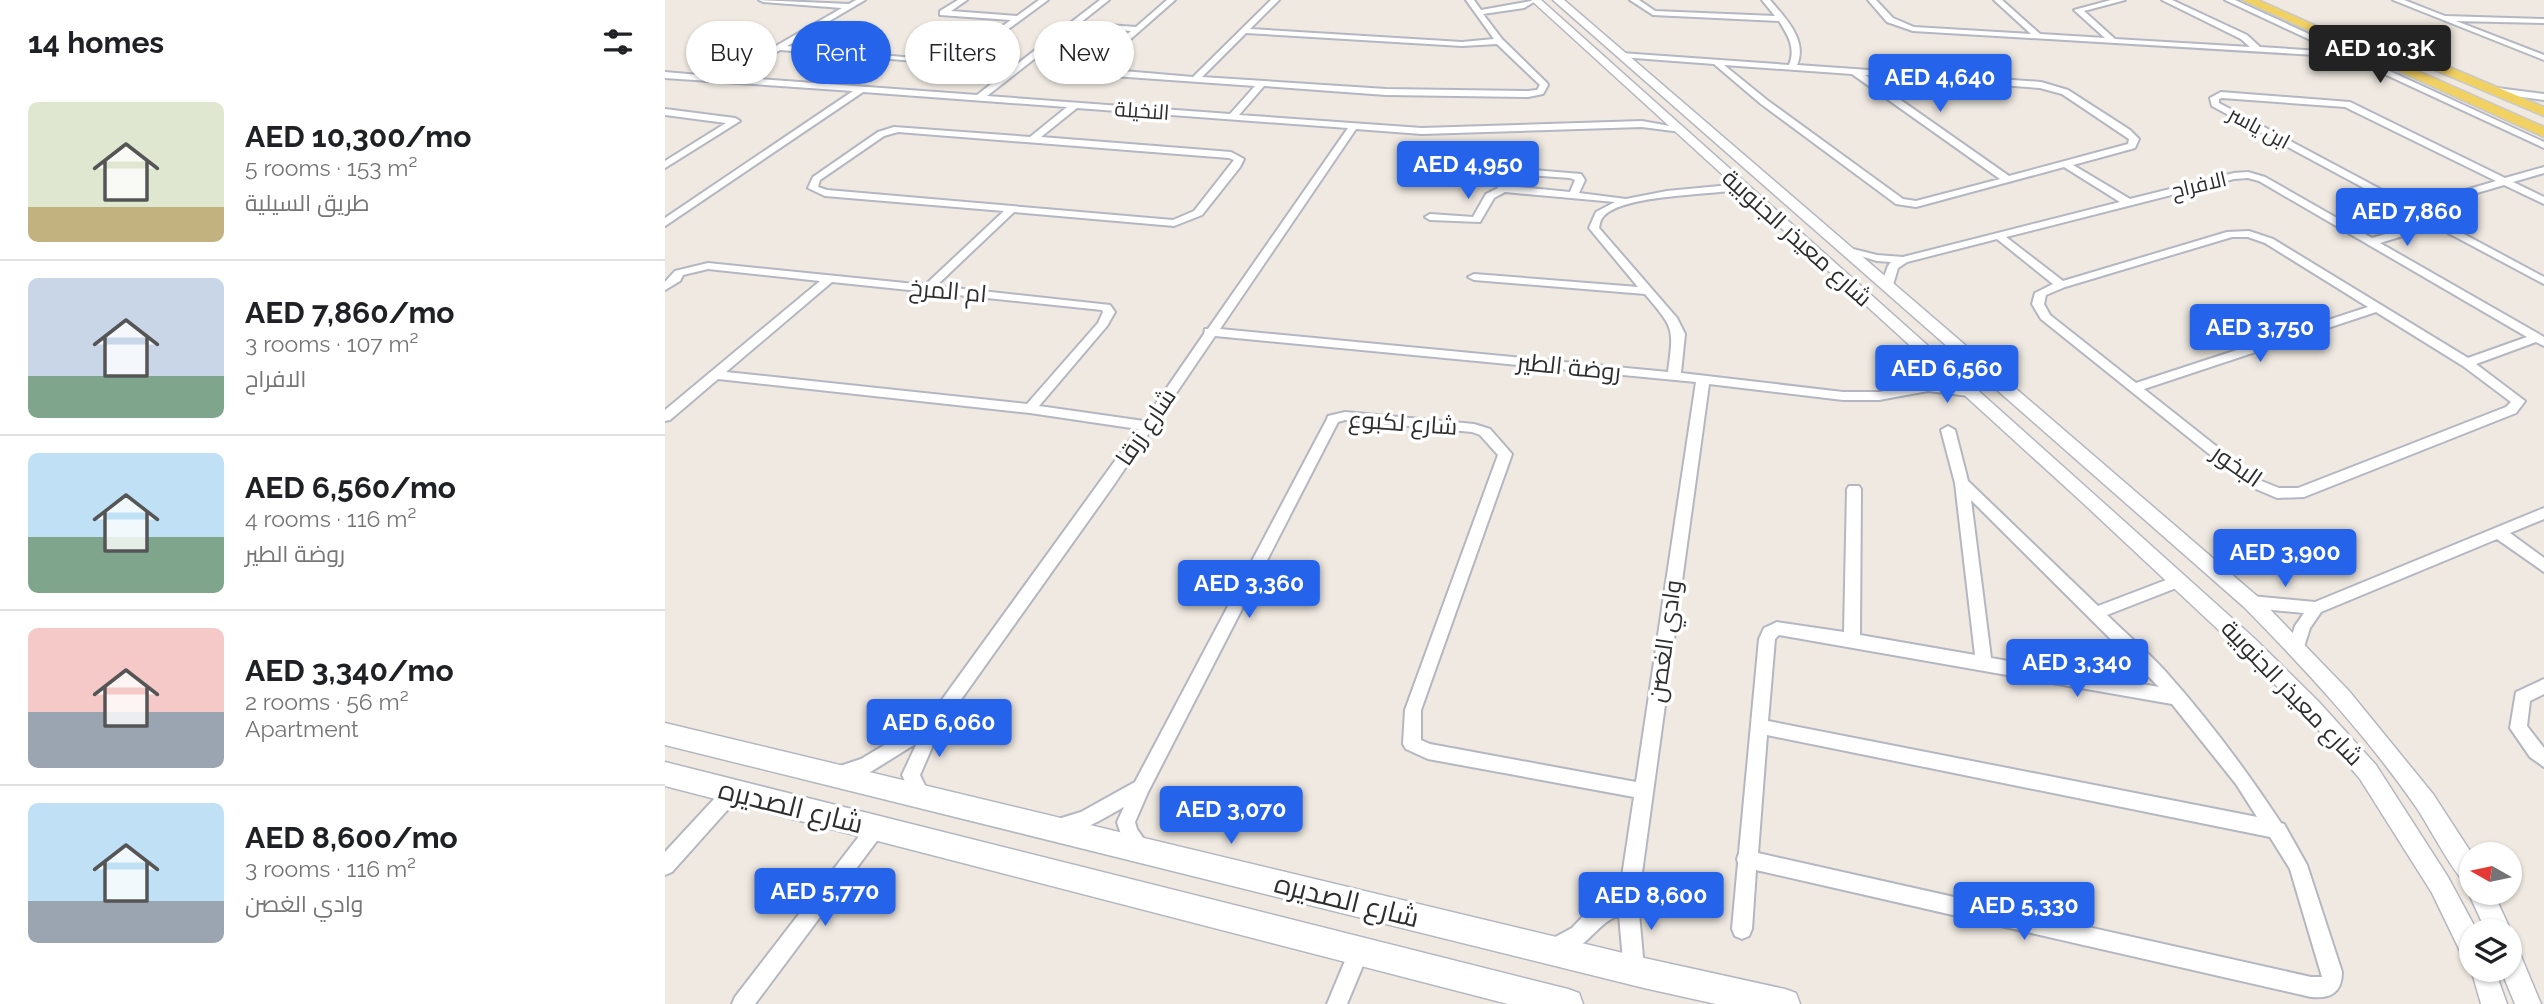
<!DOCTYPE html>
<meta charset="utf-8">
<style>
body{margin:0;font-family:Raleway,Cairo,sans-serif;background:#f2f2f2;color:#202124;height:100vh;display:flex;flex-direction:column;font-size:26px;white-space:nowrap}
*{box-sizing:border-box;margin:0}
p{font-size:23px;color:#757577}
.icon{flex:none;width:38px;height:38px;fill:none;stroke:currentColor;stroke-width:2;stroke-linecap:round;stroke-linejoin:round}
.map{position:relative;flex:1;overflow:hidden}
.panel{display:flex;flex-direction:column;background:#fff;width:665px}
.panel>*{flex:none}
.guide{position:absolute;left:21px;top:21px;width:665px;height:63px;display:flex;gap:14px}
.needle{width:46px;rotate:279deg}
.buttons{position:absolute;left:1794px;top:842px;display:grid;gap:14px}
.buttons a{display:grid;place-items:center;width:63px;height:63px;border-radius:50%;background:#fff;box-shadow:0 2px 5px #0004;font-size:35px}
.price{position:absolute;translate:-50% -60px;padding:0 16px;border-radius:7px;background:#2563eb;color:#fff;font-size:23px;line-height:46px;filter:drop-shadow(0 2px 4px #0008)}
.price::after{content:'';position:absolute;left:50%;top:42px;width:21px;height:16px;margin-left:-10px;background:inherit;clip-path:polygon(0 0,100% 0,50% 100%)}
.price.selected{background:#222;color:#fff}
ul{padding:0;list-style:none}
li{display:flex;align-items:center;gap:21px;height:175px;padding:0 28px}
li+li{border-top:2px solid #e0e0e0}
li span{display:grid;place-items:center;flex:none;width:196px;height:140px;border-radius:10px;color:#555}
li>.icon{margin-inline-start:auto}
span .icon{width:84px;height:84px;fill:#fffc;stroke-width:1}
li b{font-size:30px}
h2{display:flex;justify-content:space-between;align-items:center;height:84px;padding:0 28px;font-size:30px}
.pill{padding:0 24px;border-radius:32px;background:#fff;box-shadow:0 2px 5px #0004;font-size:24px;line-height:63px}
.pill.selected{background:#2563eb;color:#fff}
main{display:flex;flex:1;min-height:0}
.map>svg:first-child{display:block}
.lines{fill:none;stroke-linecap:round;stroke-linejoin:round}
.minor-casing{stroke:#b4b7c1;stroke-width:4}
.tertiary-casing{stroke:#b4b7c1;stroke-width:3}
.secondary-casing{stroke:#b4b7c1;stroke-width:3}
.primary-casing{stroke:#c9c9c9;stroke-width:3}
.minor{fill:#fff;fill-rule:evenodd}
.tertiary{fill:#fff;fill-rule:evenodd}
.secondary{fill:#fff;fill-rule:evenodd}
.primary{fill:#f2d163;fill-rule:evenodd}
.labels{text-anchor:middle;stroke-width:7;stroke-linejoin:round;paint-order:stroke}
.far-street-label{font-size:21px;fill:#2e2e2e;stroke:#fff}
.street-label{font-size:24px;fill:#2e2e2e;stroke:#fff}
.near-street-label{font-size:28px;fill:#2e2e2e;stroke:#fff}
</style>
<main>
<section class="panel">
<h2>14 homes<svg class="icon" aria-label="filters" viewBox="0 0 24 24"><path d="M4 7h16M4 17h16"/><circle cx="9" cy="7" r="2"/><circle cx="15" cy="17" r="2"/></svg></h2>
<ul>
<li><span style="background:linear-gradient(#dfe7d0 75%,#c2b280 0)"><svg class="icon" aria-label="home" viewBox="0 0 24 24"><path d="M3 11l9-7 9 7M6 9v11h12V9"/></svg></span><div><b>AED 10,300/mo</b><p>5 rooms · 153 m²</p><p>طريق السيلية</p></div></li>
<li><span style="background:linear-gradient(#c9d6e8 70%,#7fa58c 0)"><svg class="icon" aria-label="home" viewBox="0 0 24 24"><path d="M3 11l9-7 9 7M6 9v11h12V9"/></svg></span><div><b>AED 7,860/mo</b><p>3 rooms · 107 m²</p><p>الافراح</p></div></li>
<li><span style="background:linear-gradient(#bfe0f5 60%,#7fa58c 0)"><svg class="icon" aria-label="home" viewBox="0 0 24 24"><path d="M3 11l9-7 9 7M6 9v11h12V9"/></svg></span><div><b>AED 6,560/mo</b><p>4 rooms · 116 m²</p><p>روضة الطير</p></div></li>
<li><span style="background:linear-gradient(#f6c9c9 60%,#9aa5b1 0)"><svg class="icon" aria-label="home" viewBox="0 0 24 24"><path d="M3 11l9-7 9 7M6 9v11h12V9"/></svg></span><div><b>AED 3,340/mo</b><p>2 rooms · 56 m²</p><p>Apartment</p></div></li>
<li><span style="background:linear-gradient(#bfe0f5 70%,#9aa5b1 0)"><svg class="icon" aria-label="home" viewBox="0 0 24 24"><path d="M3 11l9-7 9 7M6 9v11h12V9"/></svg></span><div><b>AED 8,600/mo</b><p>3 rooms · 116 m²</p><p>وادي الغصن</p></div></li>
</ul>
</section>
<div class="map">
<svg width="1879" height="1004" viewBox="0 0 1879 1004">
<rect width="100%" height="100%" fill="#efe9e1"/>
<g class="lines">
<g class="minor-casing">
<path id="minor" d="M94 0 184 4 191 0H200L122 46 269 60H286L298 54 346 20 275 15V11L293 0H302L286 11 352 16 374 0H383L304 58 287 64 115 50 68 77 312 95 435 0H444L415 23 471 27 502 0H510L435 66V69L528 77 606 0H614L585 29 797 42 829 39 801 0H809L816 10 872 0 859 8 818 14 837 39 882 83 883 85 878 94 863 97 721 95 599 86 574 115 757 128 977 121 1016 128V132L977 127 757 134 691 129 555 329 1003 372C1009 326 1009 329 980 294L809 280 803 277 809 274 973 287 924 228 931 212 950 202 840 192 829 198 815 222 765 220 760 217 765 214 808 217 821 194 833 188 832 185 842 169 845 168 916 174 920 180 914 193 961 199 1002 191 1076 184 1079 185V189C1050 195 956 194 938 217 935 220 935 224 934 228L1012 318 1020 334 1016 373 1178 392H1214L1259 384 1263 376 1259 358 1265 354 1271 358 1275 376 1271 384 1308 389 1310 392 1304 396 1263 391 1214 400H1178L1044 384 973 902 978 957 987 971 984 978 977 981C967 977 962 971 958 961L954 915C940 921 934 929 923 939 914 948 900 954 888 959L881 956 878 949 881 942 907 928 928 906 954 896 969 797 763 759 741 749 738 744 740 710 833 455 815 435 807 432 680 420 673 422 483 792 470 822 472 829 485 848 483 854 476 857C462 851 456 836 452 822L459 807C442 816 408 839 390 832L387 826 390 820 416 812 470 782 662 419 663 416 680 412 809 424 825 429 847 454 756 710V740L765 744 971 782 1031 382 550 336 446 489 275 729 255 775 265 796 262 802 256 804 250 802 237 775 252 743 207 771 175 782 169 780 166 774 169 768 196 759 263 719 473 429 365 413 53 379 5 420 0 421V410L155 281 43 269 18 275 15 281 0 290V282L10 271 43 263 260 285 339 211 160 196 143 188 148 177 213 132 229 127 365 137 402 107 198 92 0 226V218L188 91 0 78V72L57 77 177 8 98 2ZM410 27 466 31 428 63 427 70 434 75 590 86 565 114 322 96ZM581 33 797 46 832 44 875 85 872 90 863 91 721 89 537 77ZM412 108 683 128 543 329H540L539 334 479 421 374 406 442 326 450 312 445 305 271 286 349 212 509 226 537 215 575 167 579 159 566 152 376 137ZM233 132 564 158 569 160 529 211 508 220 162 190 153 187 155 180 219 136ZM848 174 905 178 910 180 905 192 842 186ZM167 282 437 310 438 312 433 323 362 404 61 372Z
M965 0H974L990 11 1110 16 1097 0H1105C1120 18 1143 40 1132 65L1376 82 1403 90 1465 130 1474 139 1470 148 1408 165 1465 199 1569 173 1583 172 1600 177 1707 238 1762 222 1547 106 1545 98 1556 92 1685 102 1840 178 1879 167V173L1848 182 1879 197V204L1839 185 1754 210 1879 277V284L1770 226 1715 243 1879 337V346L1871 342 1811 364 1860 401 1851 413 1639 497 1612 498 1584 486 1376 319 1367 304 1370 293 1388 284 1332 239 1242 262 1233 268 1228 285 1222 288 1216 285 1223 266 1226 262 1212 261 1179 251 1184 248 1212 255 1238 257 1455 202 1399 167 1251 207 1231 204 1096 104 1049 64 956 57 952 55 956 53 1124 65C1131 48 1123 35 1114 21L988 15ZM1059 65 1187 74 1335 179 1251 201 1238 199 1102 100ZM1200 75 1375 88 1397 94 1464 139 1463 144 1344 176ZM1557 98 1680 107 1831 181 1747 206 1554 103V99ZM1583 178 1594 181 1862 337 1803 358 1608 239 1584 231 1562 232 1398 281 1341 237 1569 179ZM1567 237H1583L1600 243 1703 307 1471 383 1385 315 1379 304 1381 295 1400 287ZM1711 312 1798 366 1846 402 1841 407 1633 488H1614L1594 480 1479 389Z
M1203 0H1211L1228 18 1249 27 1366 34 1329 0H1337L1375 34 1440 38 1409 10 1446 0H1460L1419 11 1450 39 1585 47 1576 39 1497 0H1507L1582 35 1595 47 1671 52 1560 0H1570L1879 142V148L1689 60 1667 56 1248 31 1222 22Z
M1728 0H1739L1780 16 1879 19V23L1791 21 1879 55V60Z
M1832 88 1879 94V100L1829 93 1828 91Z
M0 109 70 118 75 121 0 168V161L61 123 0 115Z
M1283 426 1290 430 1303 481 1433 606 1509 577H1519L1522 581 1519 585 1442 615C1461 634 1483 652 1501 672 1543 719 1581 770 1616 823L1619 824 1642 865 1677 972C1677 993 1665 999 1646 997L1091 870 1087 929 1084 936 1077 939 1070 936 1067 929 1073 863 1072 859 1074 853 1094 639 1099 628 1112 622 1179 632 1182 489 1184 486H1194L1196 489 1195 635 1310 655 1290 483 1276 430ZM1306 500 1488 681 1494 687 1326 658ZM1114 635 1507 704 1571 784 1592 817 1103 721 1110 639ZM1102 735 1605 837 1625 869 1657 977H1646L1093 853Z
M1879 508V519L1845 533 1879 558V572L1832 539 1656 612 1645 628 1637 653 1631 655 1625 653 1623 648 1630 626 1639 613 1586 608 1581 606 1578 602 1581 598 1586 596 1650 602Z
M1879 679V694L1865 701 1862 726 1879 748V767L1865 757 1845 728 1851 692Z
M68 783 74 785 77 791 74 797 7 872 0 875V852L62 785Z
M211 819 217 822 220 828 217 834 90 1004H67L70 997 205 822Z
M694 941 701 944 704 951 682 1004H662L687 944Z"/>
</g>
<g class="tertiary-casing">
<path id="tertiary" d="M866 0H876L1431 496 1589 638 1653 701 1711 765 1783 877 1812 931H1806V958L1797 955 1767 893 1695 779 1639 713 1575 650 1419 504Z
M888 0H899L1593 597 1684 691 1768 794 1807 854 1806 892H1828L1846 931 1844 935V931H1821L1803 892 1805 886C1792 881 1763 824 1751 807 1701 735 1641 670 1579 607Z
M1844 946 1853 949 1876 1004H1850L1836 970H1844Z
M1806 969 1830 970 1842 1004H1816Z"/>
</g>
<g class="secondary-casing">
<path id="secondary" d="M0 723 979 958 1120 989 1131 993 1135 1004H1051L979 988 0 745Z
M0 762 903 989 914 993 918 1004H843L0 786Z"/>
</g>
<g class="primary-casing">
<path id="primary" d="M1577 0H1593L1879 127V137Z
M1711 36 1879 107V116L1706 43 1705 40Z"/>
</g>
<use href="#minor" class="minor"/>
<use href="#tertiary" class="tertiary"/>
<use href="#secondary" class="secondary"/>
<use href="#primary" class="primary"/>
</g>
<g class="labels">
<g class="far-street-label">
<text transform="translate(477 111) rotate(4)" y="7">النخيلة</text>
<text transform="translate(1594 128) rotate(28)" y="7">ابن ياسر</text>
<text transform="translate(1534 185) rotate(-13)" y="7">الافراح</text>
</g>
<g class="street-label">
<text transform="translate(1132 238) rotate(42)" y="8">شارع معيذر الجنوبية</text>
<text transform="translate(283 291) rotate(5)" y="8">ام المرخ</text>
<text transform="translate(904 367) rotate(6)" y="8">روضة الطير</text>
<text transform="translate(738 423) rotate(4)" y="8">شارع لكبوع</text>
<text transform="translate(481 427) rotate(-56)" y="8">شارع زرقا</text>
<text transform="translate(1572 466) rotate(35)" y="8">البخور</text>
<text transform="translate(1000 641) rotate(-82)" y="8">وادي الغصن</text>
<text transform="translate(1627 693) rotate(46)" y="8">شارع معيذر الجنوبية</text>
</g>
<g class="near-street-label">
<text transform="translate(126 806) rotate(14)" y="10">شارع الصديره</text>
<text transform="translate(682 900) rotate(14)" y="10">شارع الصديره</text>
</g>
</g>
</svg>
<div class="buttons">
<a><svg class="needle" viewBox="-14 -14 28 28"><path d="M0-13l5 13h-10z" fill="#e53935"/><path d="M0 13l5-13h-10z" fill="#757577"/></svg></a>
<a><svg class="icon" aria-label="layers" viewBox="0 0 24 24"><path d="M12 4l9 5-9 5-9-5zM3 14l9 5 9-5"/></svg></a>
</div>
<b class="price selected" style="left:1715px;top:85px">AED 10.3K</b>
<b class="price" style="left:1275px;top:114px">AED 4,640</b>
<b class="price" style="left:803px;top:201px">AED 4,950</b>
<b class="price" style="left:1742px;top:248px">AED 7,860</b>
<b class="price" style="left:1595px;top:364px">AED 3,750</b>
<b class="price" style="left:1282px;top:405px">AED 6,560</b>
<b class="price" style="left:1620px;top:589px">AED 3,900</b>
<b class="price" style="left:584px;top:620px">AED 3,360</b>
<b class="price" style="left:1412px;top:699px">AED 3,340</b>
<b class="price" style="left:274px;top:759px">AED 6,060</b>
<b class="price" style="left:566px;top:846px">AED 3,070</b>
<b class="price" style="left:160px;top:928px">AED 5,770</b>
<b class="price" style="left:986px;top:932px">AED 8,600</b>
<b class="price" style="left:1359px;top:942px">AED 5,330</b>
<div class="guide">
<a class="pill">Buy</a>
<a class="pill selected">Rent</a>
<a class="pill">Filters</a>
<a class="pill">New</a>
</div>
</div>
</main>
